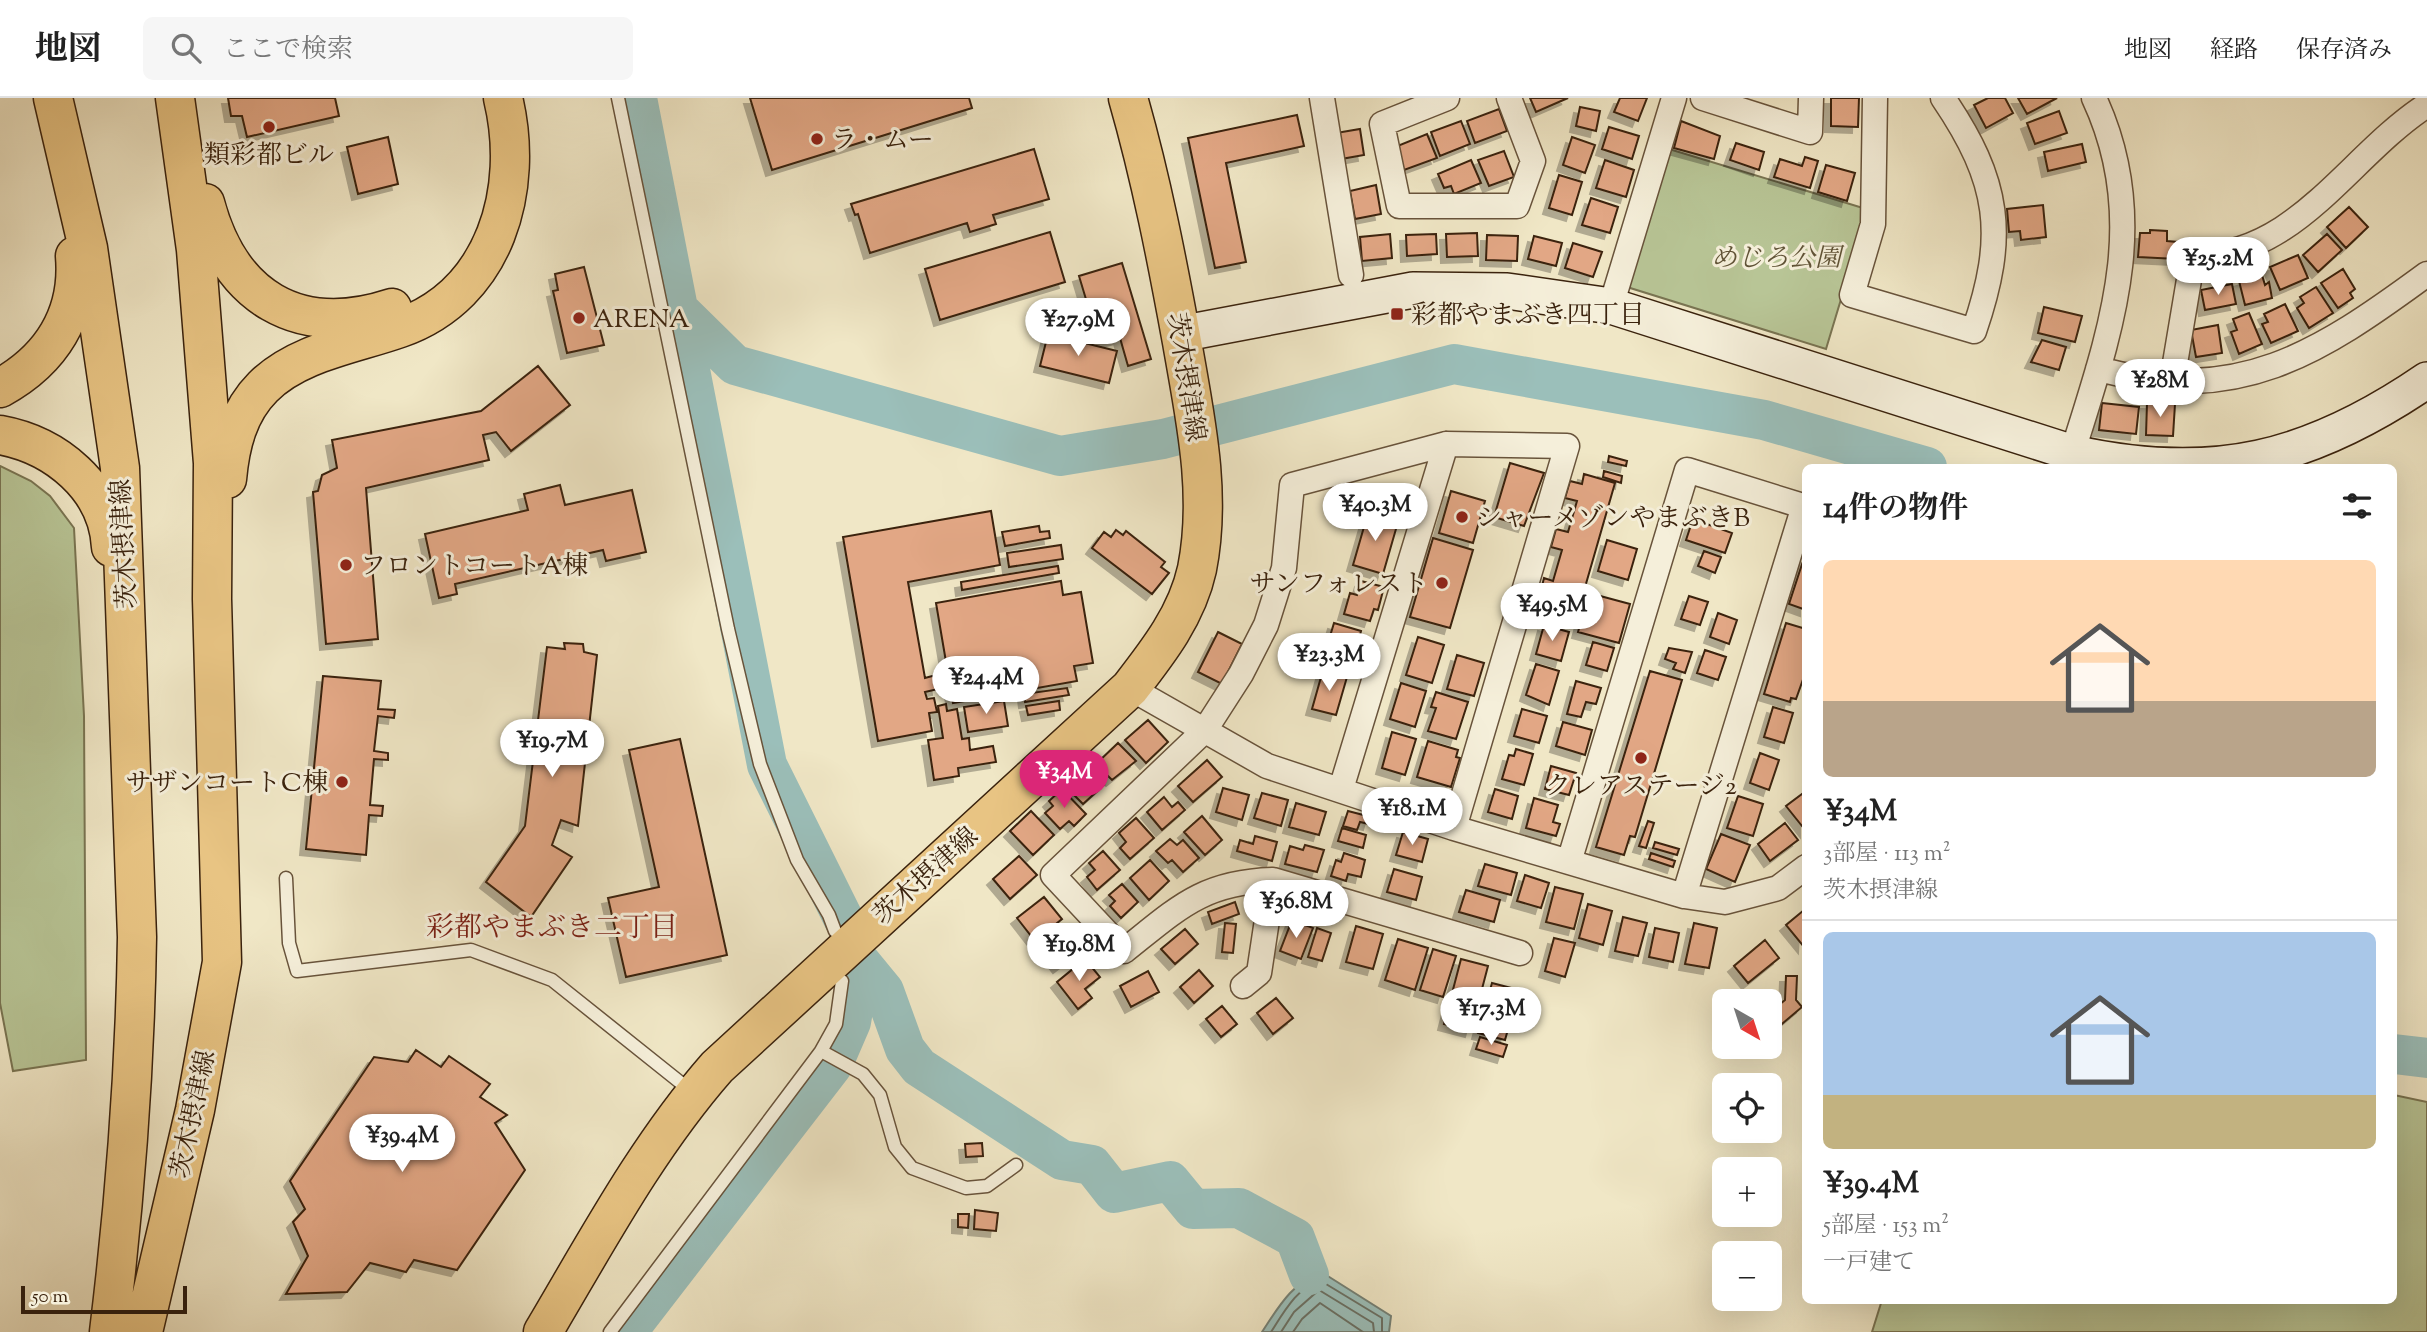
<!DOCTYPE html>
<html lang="ja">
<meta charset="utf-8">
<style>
body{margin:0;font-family:"Sorts Mill Goudy","Noto Serif JP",serif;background:#f6f6f6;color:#222;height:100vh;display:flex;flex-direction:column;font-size:26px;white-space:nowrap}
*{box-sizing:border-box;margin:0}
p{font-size:23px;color:#767676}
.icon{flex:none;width:38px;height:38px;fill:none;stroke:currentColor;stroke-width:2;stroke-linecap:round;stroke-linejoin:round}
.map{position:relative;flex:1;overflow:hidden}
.panel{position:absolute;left:1802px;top:366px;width:595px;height:840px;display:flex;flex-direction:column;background:#fff;border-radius:10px;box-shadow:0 7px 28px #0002}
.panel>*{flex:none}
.needle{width:46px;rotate:141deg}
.fabs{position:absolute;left:1712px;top:891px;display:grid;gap:14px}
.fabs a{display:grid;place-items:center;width:70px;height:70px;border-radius:10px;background:#fff;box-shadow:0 7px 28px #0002;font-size:35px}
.scale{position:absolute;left:21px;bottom:18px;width:166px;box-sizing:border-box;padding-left:7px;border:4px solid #3a220d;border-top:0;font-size:19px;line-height:24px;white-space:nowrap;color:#3a220d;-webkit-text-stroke:5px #f5efda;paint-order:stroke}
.price{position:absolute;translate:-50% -60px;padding:0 16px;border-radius:24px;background:#fff;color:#222;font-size:23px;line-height:46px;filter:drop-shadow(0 2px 4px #0008)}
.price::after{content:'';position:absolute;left:50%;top:42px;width:21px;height:16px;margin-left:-10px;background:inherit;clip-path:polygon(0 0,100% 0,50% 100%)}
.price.active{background:#db2777;color:#fff}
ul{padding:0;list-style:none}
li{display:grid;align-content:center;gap:14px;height:371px;padding:0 21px}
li+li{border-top:2px solid #e0e0e0}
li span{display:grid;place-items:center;height:217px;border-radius:10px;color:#555}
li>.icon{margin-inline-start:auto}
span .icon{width:126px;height:126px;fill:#fffc;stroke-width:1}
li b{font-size:30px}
h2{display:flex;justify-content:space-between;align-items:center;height:84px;padding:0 21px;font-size:30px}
header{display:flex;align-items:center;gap:42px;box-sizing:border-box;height:98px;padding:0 35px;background:#fff;border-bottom:2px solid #e0e0e0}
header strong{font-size:33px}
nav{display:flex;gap:38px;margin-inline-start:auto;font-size:24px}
.search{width:490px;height:63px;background:#f6f6f6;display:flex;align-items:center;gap:18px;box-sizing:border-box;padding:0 24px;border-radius:10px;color:#767676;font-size:26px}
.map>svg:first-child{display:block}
.green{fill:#b8c596;stroke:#797452;stroke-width:2}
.water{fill:#9bbfba;stroke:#748075;stroke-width:2}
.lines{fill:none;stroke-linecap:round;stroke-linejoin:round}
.shore{stroke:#6a7064;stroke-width:2}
.river{stroke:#9bbfba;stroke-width:40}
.building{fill:#e2a785;stroke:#3a220d;stroke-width:2;filter:url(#shadow)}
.lane-casing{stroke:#68533b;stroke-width:15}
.street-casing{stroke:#68533b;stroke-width:27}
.secondary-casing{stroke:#3a220d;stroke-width:38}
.primary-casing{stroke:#3a220d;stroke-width:41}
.lane{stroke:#f5efda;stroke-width:12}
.street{stroke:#f5efda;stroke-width:24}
.secondary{stroke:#f5efda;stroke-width:35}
.primary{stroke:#e8c483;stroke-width:38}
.poi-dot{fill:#8f2418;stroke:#f5efda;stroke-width:2.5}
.labels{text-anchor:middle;stroke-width:6;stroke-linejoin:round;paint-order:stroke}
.poi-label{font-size:26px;fill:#3a220d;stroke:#f5efda;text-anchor:start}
.park-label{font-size:26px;font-style:italic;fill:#605336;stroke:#f5efda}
.street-label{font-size:26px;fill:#3a220d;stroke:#f5efda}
.neighbourhood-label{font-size:28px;fill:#7a1f14;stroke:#f5efda}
</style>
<header>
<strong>地図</strong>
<div class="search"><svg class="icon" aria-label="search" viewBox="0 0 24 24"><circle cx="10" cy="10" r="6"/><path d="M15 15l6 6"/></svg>ここで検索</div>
<nav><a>地図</a><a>経路</a><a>保存済み</a></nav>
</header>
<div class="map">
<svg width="2427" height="1234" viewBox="0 0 2427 1234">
<defs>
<filter id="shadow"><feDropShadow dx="-6" dy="6" stdDeviation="0" flood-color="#0004"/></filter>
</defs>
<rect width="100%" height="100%" fill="#f0e7c6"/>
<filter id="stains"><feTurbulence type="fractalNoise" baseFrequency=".00286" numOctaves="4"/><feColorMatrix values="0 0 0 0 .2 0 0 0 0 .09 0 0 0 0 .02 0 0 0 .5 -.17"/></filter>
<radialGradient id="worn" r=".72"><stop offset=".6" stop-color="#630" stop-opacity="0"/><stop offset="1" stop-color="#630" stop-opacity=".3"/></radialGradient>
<path class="green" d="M1669 51 1863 110 1864 125 1826 251 1627 189Z
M0 368 31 383 50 398 74 430 84 618 86 962 13 973 0 905Z
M2394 997 2427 1004V1234H1872L1882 1202H2394Z"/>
<path class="water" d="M1323 1175 1391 1218 1389 1234H1262C1277 1211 1295 1180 1323 1175Z"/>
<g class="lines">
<path class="shore" d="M1271 1234C1282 1217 1299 1186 1321 1183L1382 1220V1234
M1281 1234 1294 1214 1319 1192 1373 1225 1374 1234
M1293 1234 1302 1221 1320 1205 1363 1234"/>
<path class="river" d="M637 0 767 667 844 822
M680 213 735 267 1060 358 1163 341 1454 266 1764 322 1927 369
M861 865 884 893 905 951 919 969 1062 1062 1092 1067 1114 1095 1170 1083 1193 1111 1239 1110 1295 1140 1309 1177
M2394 956 2427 960
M627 1234 832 968 851 924 861 865"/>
</g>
<path class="building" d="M228 0H335L339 18 247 39 242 18H231Z
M750 0H969L972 10 772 72Z
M1530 0H1568L1536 14Z
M1620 0H1647L1638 23 1614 14Z
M1831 0H1859L1858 29 1831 28Z
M1988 0H2005L2013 15 1986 30 1974 7Z
M2018 0H2057L2027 16Z
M1580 9 1600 13 1596 33 1576 28Z
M1499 11 1507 33 1475 45 1467 23Z
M2059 13 2067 35 2035 46 2027 25Z
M1297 17 1304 48 1226 65 1246 164 1215 170 1188 40Z
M1461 23 1470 46 1440 58 1431 34Z
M1681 23 1720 38 1714 61 1674 50Z
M1609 29 1639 38 1632 61 1602 51Z
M1360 31 1364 57 1341 61 1336 35Z
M1427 36 1437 60 1404 72 1395 49Z
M388 39 398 86 358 96 347 49Z
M1572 39 1595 47 1585 75 1563 67Z
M1736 45 1764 54 1759 72 1730 62Z
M2082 46 2086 64 2048 73 2044 54Z
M1034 51 1049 101 993 117 996 126 970 134 967 125 870 155 858 116 855 117 851 106Z
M1504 53 1514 79 1489 88 1478 62Z
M1805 59 1818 63 1810 90 1774 79 1780 61 1802 68Z
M1471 62 1481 85 1454 96 1451 88 1444 90 1438 76Z
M1605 62 1634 72 1626 99 1596 90Z
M1826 67 1855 75 1847 103 1818 94Z
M1559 77 1582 84 1572 117 1549 110Z
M1376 87 1381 116 1355 121 1350 93Z
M1591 100 1618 109 1610 135 1582 127Z
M2043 107 2046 139 2021 142 2020 133 2009 134 2007 111Z
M2349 109 2368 129 2346 150 2327 129Z
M2150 132 2167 133V143L2178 144 2177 161 2138 159 2140 135H2150Z
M1050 134 1065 184 940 222 925 171Z
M1477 135 1478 158 1447 159 1446 136Z
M1390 136 1392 160 1362 163 1360 139Z
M1436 136 1437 156 1407 158 1406 137Z
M2327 136 2342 152 2318 174 2303 157Z
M1487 137 1518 138 1517 163 1486 162Z
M1534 138 1562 145 1556 168 1528 161Z
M1573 145 1602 154 1593 179 1565 170Z
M2298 157 2308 180 2280 192 2270 169Z
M1122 165 1151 261 1128 268 1120 240 1104 244 1101 236 1097 238 1079 178Z
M584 169 604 247 567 255 553 193 558 192 555 176Z
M2343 171 2355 191 2350 195 2353 200 2338 210 2321 185Z
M2262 177 2265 187 2269 184 2272 200 2245 207 2239 183Z
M2232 186 2236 206 2205 212 2201 192Z
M2316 189 2333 215 2309 230 2297 210 2304 205 2300 199Z
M2285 206 2298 233 2271 245 2262 226 2268 224 2264 216Z
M2044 209 2082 218 2075 244 2038 235Z
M2249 215 2262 246 2239 256 2231 234 2237 232 2233 221Z
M2218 227 2222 255 2196 259 2191 232Z
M1048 236 1117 253 1109 285 1040 268Z
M2042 242 2066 249 2059 272 2031 264Z
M538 268 570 307 511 353 496 334 483 337 489 362 366 390 378 541 326 546 313 394 318 393 322 377 337 370 332 342 481 313Z
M2102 305 2139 309 2136 336 2099 332Z
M2147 305 2175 306 2173 338 2146 337Z
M1609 358 1627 363 1626 368 1608 364Z
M1510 365 1544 375 1524 428 1494 419Z
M1604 373 1622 378 1621 385 1603 379Z
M1584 376 1615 385 1575 524 1544 515 1549 499 1540 496 1544 480 1553 483 1562 452 1551 449 1556 431 1568 434 1577 403 1565 400 1570 383 1582 386Z
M560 387 565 407 632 392 646 454 606 463 603 452 455 486 457 496 439 500 425 436 528 412 524 396Z
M1451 393 1485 403 1473 445 1439 435Z
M991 413 1000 467 908 484 925 580 936 577 938 591 925 594 927 601 934 600 937 614 929 615 932 633 878 643 843 439Z
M1368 415 1398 424 1383 476 1353 467Z
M1693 421 1732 435 1725 455 1686 442Z
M1039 428 1040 434 1049 433 1050 440 1005 448 1002 434Z
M1116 432 1123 437 1126 433 1165 464 1161 469 1169 475 1152 496 1092 450 1104 434 1111 439Z
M1433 440 1473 452 1450 530 1410 519Z
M1607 442 1637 451 1628 482 1598 473Z
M1061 447 1063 461 1009 469 1007 455Z
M1704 453 1721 459 1715 475 1698 468Z
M1806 454V512L1789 506Z
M1058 468 1059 475 962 492 961 484Z
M1061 483 1063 497 1081 494 1093 565 1074 568 1077 583 953 605 936 505Z
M1361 483 1384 489 1378 512 1374 511 1370 523 1344 516 1350 495 1357 497Z
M1589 495 1630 506 1619 545 1578 534Z
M1689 498 1708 504 1700 527 1681 521Z
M1718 515 1737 522 1729 546 1710 539Z
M1334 525 1361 533 1359 541 1364 542 1360 559 1354 557 1352 566 1324 558Z
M1786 525 1806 531V573L1796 601 1791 600 1790 604 1764 596Z
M1544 527 1569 534 1561 563 1536 556Z
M1218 534 1242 546 1222 586 1198 574Z
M1418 539 1444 547 1432 585 1406 577Z
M1593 544 1614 550 1607 573 1586 567Z
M564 545 583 546 584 554 597 557 578 728 561 722 552 747 572 759 531 819 486 784 525 728 547 549 565 551Z
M1669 550 1692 554 1685 575 1673 571 1676 565 1665 561Z
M1705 552 1726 559 1718 582 1697 575Z
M1457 557 1484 565 1474 598 1447 591Z
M1536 566 1559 573 1549 607 1526 597Z
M1323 572 1347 579 1336 617 1312 611Z
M1650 573 1682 582 1635 739 1630 738 1624 757 1596 749Z
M323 578 381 583 378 611 395 612 394 620 378 618 374 653 388 655V662L374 661 370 707 383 708 382 718 369 717 366 757 306 751Z
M1576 583 1601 590 1596 606 1586 604 1581 619 1567 616Z
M1401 585 1426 593 1415 629 1390 621Z
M1067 590 1069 597 1025 604 1024 596Z
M1436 594 1468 604 1456 641 1428 633 1436 610 1431 609Z
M1004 603 1008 628 968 634 964 609Z
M1059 603 1060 612 1028 617 1026 608Z
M946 606 947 613 957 611 962 641 969 640 970 652 993 648 996 664 958 670 959 678 934 682 928 642 943 640 938 608Z
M1773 609 1793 615 1784 645 1764 639Z
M1522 611 1547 618 1539 645 1514 638Z
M1148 622 1168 644 1146 665 1125 642Z
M1563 624 1592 632 1585 657 1556 648Z
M1392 634 1416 641 1405 677 1382 670Z
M680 641 727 857 626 879 608 800 659 789 629 652Z
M1428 643 1458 652 1456 659 1460 660 1451 689 1417 679Z
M1118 645 1136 663 1112 682 1096 666Z
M1516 651 1533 656 1524 687 1502 681 1509 657 1514 658Z
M1760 655 1779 662 1769 692 1750 685Z
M1207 662 1222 679 1193 704 1178 688Z
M1551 668 1576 675 1569 697 1545 691Z
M1086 669 1104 687 1083 706 1072 695 1077 690 1071 683Z
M1223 690 1249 697 1242 722 1216 714Z
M1062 691 1086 716 1074 728 1069 723 1060 731 1045 715 1053 708 1049 703Z
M1495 691 1518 698 1512 721 1488 714Z
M1806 693V733L1786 708Z
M1262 695 1288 702 1281 728 1254 720Z
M1738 698 1763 706 1753 738 1727 730Z
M1164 699 1172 709 1178 704 1185 712 1162 732 1147 714Z
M1534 700 1558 707 1553 724 1560 726 1556 738 1526 730Z
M1296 705 1326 714 1319 737 1289 729Z
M1031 713 1054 737 1033 757 1010 733Z
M1348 713 1371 719 1369 726 1360 724 1357 732 1343 728Z
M1202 718 1222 742 1205 757 1184 734Z
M1136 720 1154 740 1130 761 1120 750 1126 744 1119 735Z
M1648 723 1654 725 1646 750 1639 748Z
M1785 725 1798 742 1770 763 1758 746Z
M1342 730 1366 737 1363 750 1338 743Z
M1403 734 1428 741 1422 764 1396 757Z
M1721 736 1750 747 1735 784 1706 771Z
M1255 738 1277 744 1272 763 1237 753 1240 742 1253 746Z
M1170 741 1177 747 1183 742 1199 760 1183 774 1172 762 1168 765 1156 753Z
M1655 744 1679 751 1677 757 1653 750Z
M1305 747 1324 752 1317 774 1285 766 1290 748 1303 752Z
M1103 753 1120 772 1097 792 1087 779 1095 772 1089 765Z
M1344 755 1365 762 1361 779 1348 776 1346 783 1331 778 1336 762 1341 764Z
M1651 755 1675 763 1673 769 1649 761Z
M1019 758 1037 777 1010 801 993 781Z
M1150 762 1169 783 1149 802 1130 780Z
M1485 766 1517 775 1511 797 1478 788Z
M1394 771 1422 779 1416 802 1387 794Z
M1525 777 1549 785 1541 810 1517 803Z
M1122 786 1138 804 1121 820 1110 808 1115 803 1109 797Z
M1555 789 1583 796 1574 831 1546 824Z
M1466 792 1500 802 1494 824 1459 814Z
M1044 799 1062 821 1035 843 1017 820Z
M1235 804 1239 816 1212 826 1208 814Z
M1588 806 1612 813 1603 847 1579 840Z
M1804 812 1806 814 1804 849 1786 827Z
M1623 819 1647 825 1638 858 1615 853Z
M1292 822 1313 830 1301 861 1280 853Z
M1225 825 1236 826 1233 855 1222 854Z
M1694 825 1717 830 1709 870 1685 866Z
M1068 827 1085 849 1059 869 1042 847Z
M1356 828 1383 836 1373 871 1346 864Z
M1317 830 1331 835 1322 863 1308 859Z
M1655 830 1679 835 1673 864 1649 859Z
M1185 831 1198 846 1175 866 1161 851Z
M1554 840 1575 845 1565 879 1545 873Z
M1398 841 1428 850 1415 892 1385 882Z
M1765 842 1779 860 1748 885 1734 868Z
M1433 851 1456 858 1443 899 1420 892Z
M1085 861 1100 879 1085 891 1092 900 1078 911 1057 884Z
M1461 861 1488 868 1471 933 1444 926Z
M1199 872 1213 888 1194 905 1180 889Z
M1148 873 1159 894 1131 909 1120 888Z
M1786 878H1797L1796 902 1802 909 1776 931 1769 922V915L1785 902Z
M1492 885 1519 892 1505 942 1478 935Z
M1276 900 1293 920 1273 936 1257 915Z
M1222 908 1237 926 1221 939 1206 921Z
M1480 939 1507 947 1503 959 1476 951Z
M416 952 441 969 449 958 490 986 480 999 507 1017 495 1025 525 1072 457 1172 414 1162 406 1174 370 1165 347 1194 286 1196 308 1158 293 1124 305 1111 290 1083 374 959 408 964Z
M982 1045 983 1058 966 1059 965 1046Z
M975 1112 998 1115 996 1133 974 1131Z
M958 1116H969L968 1130 958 1129Z"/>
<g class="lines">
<g class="lane-casing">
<path id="lane" d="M618 0 728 531 760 666 797 762 829 817 835 833
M286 780 289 845 297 873 471 852 552 882 691 993
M821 953 863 976 880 997 895 1049 912 1070 966 1090 987 1088 1016 1067
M610 1234 821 953 836 926 842 883"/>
</g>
<g class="street-casing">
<path id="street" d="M1322 0 1351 177
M1447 0 1382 26 1399 108H1517L1533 63 1509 0
M1703 0 1810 34 1811 0
M1875 0 1873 126 1852 197 1974 233C2007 137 2000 84 1943 0
M1611 208 1674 0
M2098 271C2239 308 2318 256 2427 176
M2172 283 2193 158C2297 159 2348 58 2427 7
M2068 369C2106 244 2154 128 2094 0
M1130 590 1267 668 1454 730 1684 798 1725 804 1778 790 1806 769
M1341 691 1446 346
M1454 730 1567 348 1446 346 1292 387 1284 470 1266 527 1241 576 1205 632 1053 777 1124 853C1177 811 1202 784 1273 782L1520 855
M1569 764 1687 372 1806 409
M1684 798 1804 408
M1243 888 1259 875 1273 782"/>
</g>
<g class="secondary-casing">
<path id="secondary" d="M1180 236 1413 192 1507 193 1611 208 2073 355C2213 386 2310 362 2427 282"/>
</g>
<g class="primary-casing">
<path id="primary" d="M53 0 88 150 120 370 137 839C135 971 125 1103 109 1234
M205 105C230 199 297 241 392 210
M0 290C51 262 80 217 75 158
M0 337C55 347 108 389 111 449
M227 381C230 347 238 314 263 289 298 254 355 246 400 230 496 196 525 91 503 0
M143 1234 195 1012 222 864 212 501 213 365 196 152 175 0
M543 1234C597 1143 647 1049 717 969L1130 590C1158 554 1187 517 1197 471 1212 395 1195 319 1182 244 1167 162 1151 80 1128 0"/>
</g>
<use href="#lane" class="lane"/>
<use href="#street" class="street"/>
<use href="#secondary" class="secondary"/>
<use href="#primary" class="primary"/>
</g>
<g class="poi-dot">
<circle cx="269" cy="29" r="7"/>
<circle cx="817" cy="41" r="7"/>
<rect x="1390" y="209" width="14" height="14" rx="3.5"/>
<circle cx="579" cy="220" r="7"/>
<circle cx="1462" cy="419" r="7"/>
<circle cx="346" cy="467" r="7"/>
<circle cx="1442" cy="485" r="7"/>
<circle cx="1641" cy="660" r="7"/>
<circle cx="342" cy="684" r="7"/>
</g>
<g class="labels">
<g class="poi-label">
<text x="831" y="50">ラ・ムー</text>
<text x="269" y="65" text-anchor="middle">類彩都ビル</text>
<text x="1411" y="225">彩都やまぶき四丁目</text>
<text x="593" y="229">ARENA</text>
<text x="1476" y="428">シャーメゾンやまぶきB</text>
<text x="360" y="476">フロントコートA棟</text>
<text x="1428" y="494" text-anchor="end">サンフォレスト</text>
<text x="328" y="693" text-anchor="end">サザンコートC棟</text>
<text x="1641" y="696" text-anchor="middle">クレアステージ2</text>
</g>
<g class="park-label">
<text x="1776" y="168">めじろ公園</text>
</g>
<g class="street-label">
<text transform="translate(1187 279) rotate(81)" y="9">茨木摂津線</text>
<text transform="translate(123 446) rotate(-93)" y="9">茨木摂津線</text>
<text transform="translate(925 777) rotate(-42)" y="9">茨木摂津線</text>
<text transform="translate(192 1016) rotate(-78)" y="9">茨木摂津線</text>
</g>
<g class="neighbourhood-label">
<text x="552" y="838">彩都やまぶき二丁目</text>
</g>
</g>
<rect width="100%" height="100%" filter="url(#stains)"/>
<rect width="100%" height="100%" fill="url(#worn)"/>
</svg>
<div class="fabs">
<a><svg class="needle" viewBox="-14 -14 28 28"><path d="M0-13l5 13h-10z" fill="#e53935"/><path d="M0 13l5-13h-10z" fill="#767676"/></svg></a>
<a><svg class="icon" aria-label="locate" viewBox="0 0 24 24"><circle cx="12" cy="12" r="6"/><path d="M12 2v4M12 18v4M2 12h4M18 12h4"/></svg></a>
<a>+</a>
<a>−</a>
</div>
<div class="scale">50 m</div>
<b class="price" style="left:2218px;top:199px">¥25.2M</b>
<b class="price" style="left:1078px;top:260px">¥27.9M</b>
<b class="price" style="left:2160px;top:321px">¥28M</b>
<b class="price" style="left:1375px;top:445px">¥40.3M</b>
<b class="price" style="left:1552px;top:545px">¥49.5M</b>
<b class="price" style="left:1329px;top:595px">¥23.3M</b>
<b class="price" style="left:986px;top:618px">¥24.4M</b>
<b class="price" style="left:552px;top:681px">¥19.7M</b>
<b class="price active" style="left:1064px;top:712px">¥34M</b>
<b class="price" style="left:1412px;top:749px">¥18.1M</b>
<b class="price" style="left:1296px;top:842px">¥36.8M</b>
<b class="price" style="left:1079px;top:885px">¥19.8M</b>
<b class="price" style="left:1491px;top:949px">¥17.3M</b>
<b class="price" style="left:402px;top:1076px">¥39.4M</b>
<section class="panel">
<h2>14件の物件<svg class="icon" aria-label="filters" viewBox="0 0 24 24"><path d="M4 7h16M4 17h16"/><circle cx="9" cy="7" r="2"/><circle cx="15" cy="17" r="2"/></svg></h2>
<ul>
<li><span style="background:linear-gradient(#ffd9b3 65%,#b9a48a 0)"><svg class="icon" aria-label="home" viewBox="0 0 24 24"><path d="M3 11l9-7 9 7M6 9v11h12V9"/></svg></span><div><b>¥34M</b><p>3部屋 · 113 m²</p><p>茨木摂津線</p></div></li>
<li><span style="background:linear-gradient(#a9c7e8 75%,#c2b280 0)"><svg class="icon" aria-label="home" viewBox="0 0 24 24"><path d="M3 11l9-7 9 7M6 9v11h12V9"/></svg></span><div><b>¥39.4M</b><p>5部屋 · 153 m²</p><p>一戸建て</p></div></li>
</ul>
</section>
</div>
